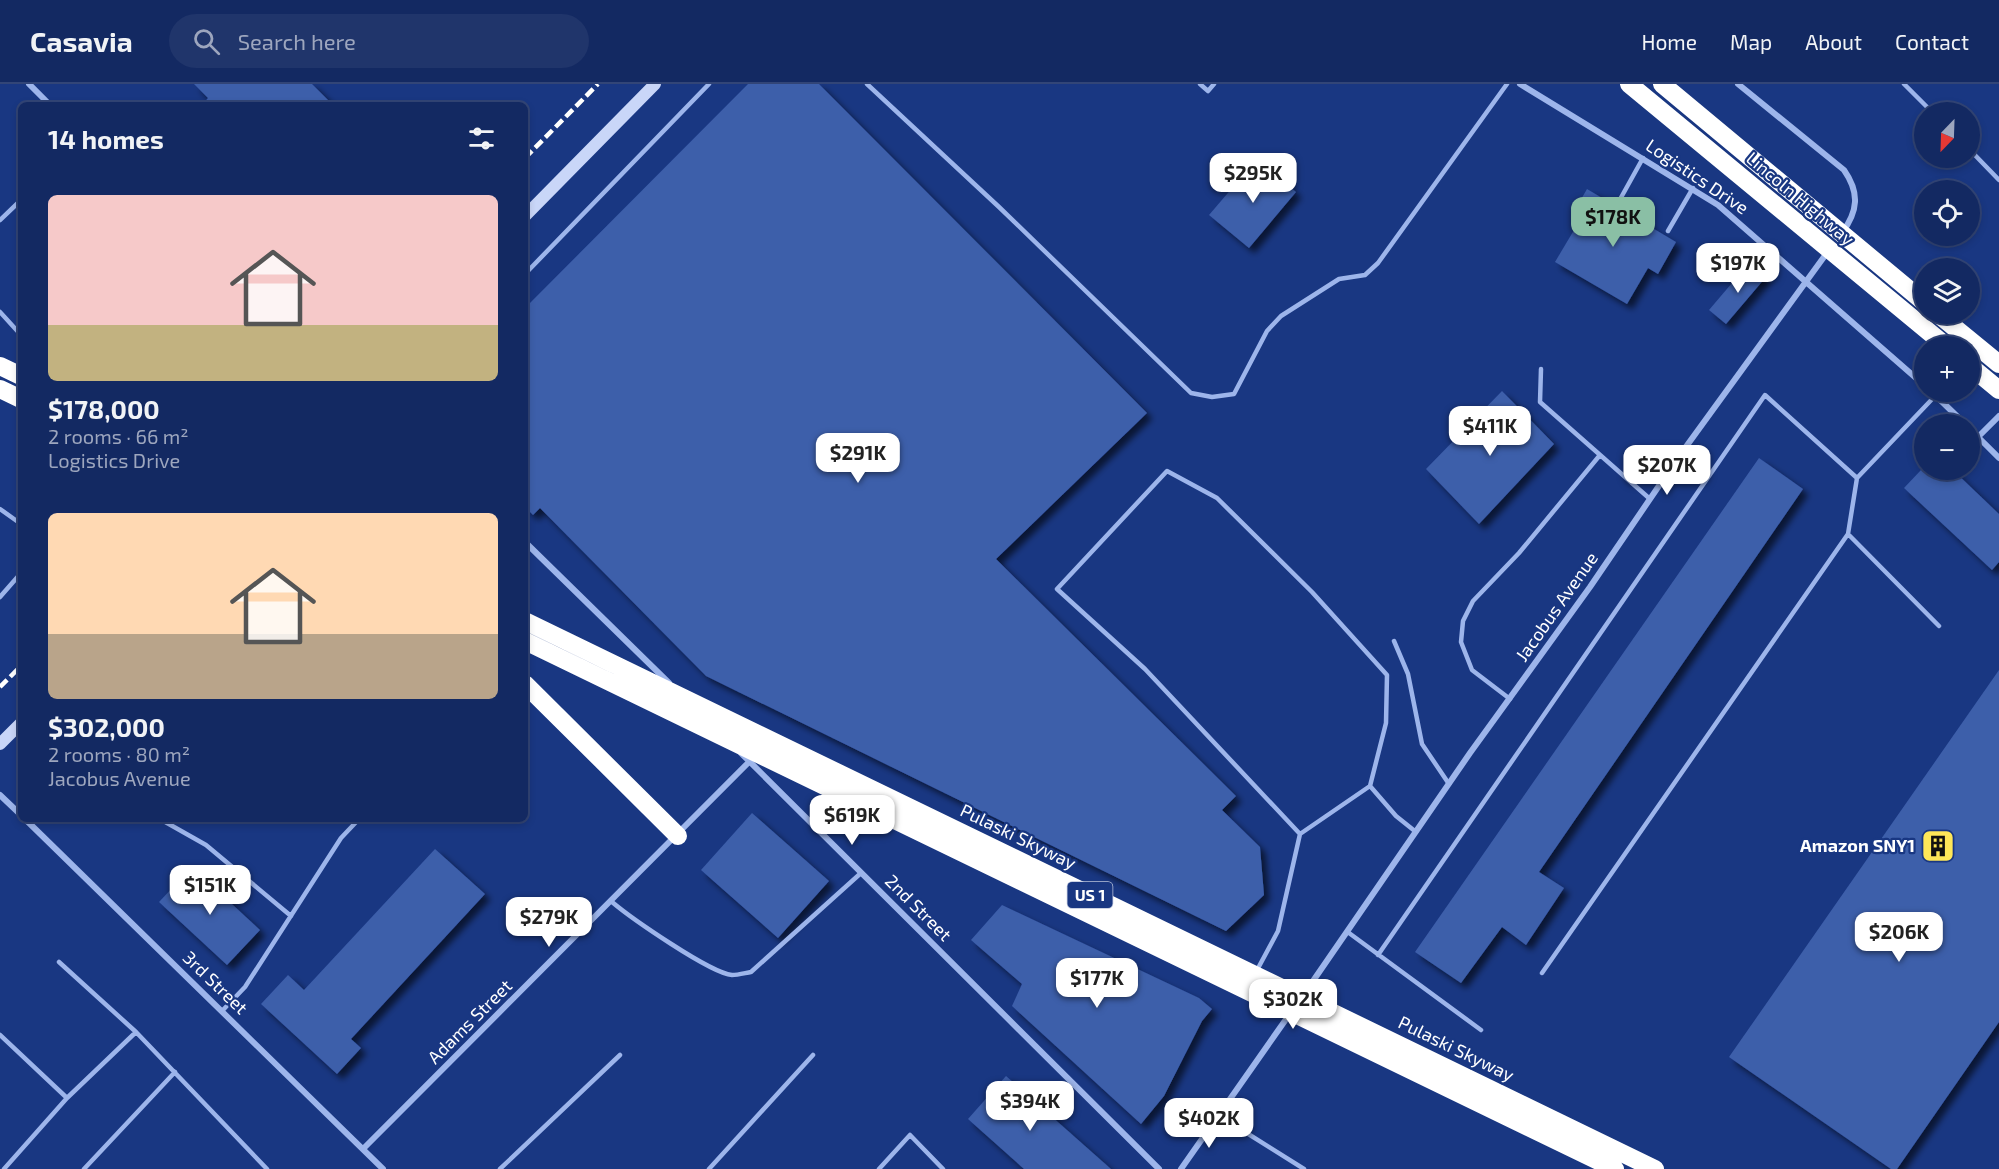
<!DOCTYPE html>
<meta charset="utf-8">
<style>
body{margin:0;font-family:"Exo 2",sans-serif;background:#20356b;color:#f1f3f6;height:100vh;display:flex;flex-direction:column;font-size:22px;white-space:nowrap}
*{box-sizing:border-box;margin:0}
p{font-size:20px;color:#9da6be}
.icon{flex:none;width:33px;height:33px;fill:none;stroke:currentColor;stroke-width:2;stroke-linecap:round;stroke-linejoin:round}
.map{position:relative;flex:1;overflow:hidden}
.panel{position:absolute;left:18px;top:18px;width:510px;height:720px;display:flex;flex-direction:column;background:#132962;border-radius:9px;box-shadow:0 3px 9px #0003,0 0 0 2px #324577}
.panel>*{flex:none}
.needle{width:39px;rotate:203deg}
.fabs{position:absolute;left:1914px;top:18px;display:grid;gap:12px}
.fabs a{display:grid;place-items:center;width:66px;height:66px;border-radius:50%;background:#132962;box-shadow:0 3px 9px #0003,0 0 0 2px #324577;font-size:30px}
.price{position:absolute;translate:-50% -51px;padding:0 14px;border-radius:12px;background:#fff;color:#222;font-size:20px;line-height:39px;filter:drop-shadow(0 2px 3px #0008)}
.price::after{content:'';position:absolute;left:50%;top:36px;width:18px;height:14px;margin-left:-9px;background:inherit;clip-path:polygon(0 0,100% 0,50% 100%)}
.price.current{background:#8abfa5;color:#111}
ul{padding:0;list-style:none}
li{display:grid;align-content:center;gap:12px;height:318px;padding:0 30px}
li span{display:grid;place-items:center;height:186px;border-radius:9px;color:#555}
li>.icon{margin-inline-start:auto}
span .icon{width:108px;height:108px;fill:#fffc;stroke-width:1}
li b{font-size:26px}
h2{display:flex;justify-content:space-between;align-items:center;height:72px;padding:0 30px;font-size:26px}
header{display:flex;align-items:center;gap:36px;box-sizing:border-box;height:84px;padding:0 30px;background:#132962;border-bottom:2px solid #324577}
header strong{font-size:28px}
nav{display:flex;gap:33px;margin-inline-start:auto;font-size:21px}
.search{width:420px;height:54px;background:#20356b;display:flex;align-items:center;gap:15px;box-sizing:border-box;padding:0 21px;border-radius:33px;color:#9da6be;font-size:22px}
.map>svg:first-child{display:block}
.building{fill:#3d5eaa;filter:url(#shadow)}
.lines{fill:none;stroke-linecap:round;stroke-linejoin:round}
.lane{stroke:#9db5eb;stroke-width:4.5}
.street{stroke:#9db5eb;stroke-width:6}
.secondary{stroke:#c9d6f8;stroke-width:12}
.highway{stroke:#fff;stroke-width:18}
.rail{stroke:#fff;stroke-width:4.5;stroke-dasharray:10 4.5;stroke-linecap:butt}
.labels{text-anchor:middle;stroke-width:4.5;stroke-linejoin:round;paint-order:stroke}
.shield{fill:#193782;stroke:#bac3da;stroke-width:1.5}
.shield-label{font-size:16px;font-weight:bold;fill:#fff}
.street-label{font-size:18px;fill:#fff;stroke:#193782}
.poi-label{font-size:18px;font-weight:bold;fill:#fff;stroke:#193782;text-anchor:end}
</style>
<header>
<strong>Casavia</strong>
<div class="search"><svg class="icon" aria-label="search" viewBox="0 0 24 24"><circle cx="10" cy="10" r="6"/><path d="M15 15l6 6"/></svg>Search here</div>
<nav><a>Home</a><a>Map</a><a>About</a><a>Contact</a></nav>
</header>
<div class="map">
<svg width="1999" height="1085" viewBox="0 0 1999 1085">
<defs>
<filter id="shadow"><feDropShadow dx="5.5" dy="5.5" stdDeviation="3" flood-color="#0009"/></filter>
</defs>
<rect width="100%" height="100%" fill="#193782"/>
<path class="building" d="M194 0H312L333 21H202L208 14Z
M748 0H819L1147 329 996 475 1236 712 1222 726 1260 763 1264 811 1226 847 706 592 540 424 533 431 525 423V224Z
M1257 75 1296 108 1249 164 1209 131Z
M1587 105 1676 158 1658 190 1648 184 1627 220 1555 178 1580 136 1572 131Z
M1749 179 1766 193 1726 240 1709 226Z
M1502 307 1554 360 1479 440 1426 385Z
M1759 374 1803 405 1539 788 1564 804 1526 861 1502 843 1461 899 1415 868Z
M1921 386H1953L1999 430V478L1992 486 1904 404Z
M1999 586V938L1897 1085H1891L1729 973Z
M752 729 829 797 778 854 701 786Z
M435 765 485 810 351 955 361 964 337 990 261 920 288 891 304 906Z
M192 783 260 846 227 881 159 818Z
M1002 821 1199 914 1212 925 1202 937 1164 1012 1141 1040 1012 922 1022 900 971 856Z
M1006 992 1111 1085H1024L968 1035Z"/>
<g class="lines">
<path class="lane" d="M867 0 999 123 1191 309 1212 313 1234 310 1267 247 1281 232 1339 195 1365 191 1378 179 1507 0
M1200 0 1208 7 1214 0
M1904 0 1932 28
M1970 66 1999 96
M1618 119 1643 74
M0 136 21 116
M1668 147 1693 104
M525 190 709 0
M0 228 21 251
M1541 285 1540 318 1650 415
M0 425 21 440
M1848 450 1939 542
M0 513 21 489
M1394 557 1408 590 1422 660 1449 700
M1510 615 1472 586 1461 558 1463 537 1473 517 1519 469 1600 371
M1370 702 1300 750 1145 585 1057 505 1167 387 1217 414 1312 508 1387 591 1386 639 1370 702 1396 732 1416 748
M160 735 206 761 291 832
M612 818C631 834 710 889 732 891 738 891 745 889 751 888L861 789
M1349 849 1481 946
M1378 871 1765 311 1857 394
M1256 888 1278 847 1300 750
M1542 889 1848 450 1857 394 1936 311
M222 927 245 903 341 754 359 735
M136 948 267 1085
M0 951 67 1014
M1218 1031 1304 1085
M4 1085 67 1014 136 948 59 878
M84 1085 175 988
M500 1085 620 971
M709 1085 813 971
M879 1085 910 1051 943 1085"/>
<path class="street" d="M29 0 50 21
M1520 0 1718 121 1924 301
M1738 0 1844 86C1860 109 1858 127 1842 149
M1932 308 1965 340
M1970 345 1999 374
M1978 353 1999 332
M525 458 669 599
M741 669 1159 1085
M0 711 21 731
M25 735 383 1085
M1302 913 1470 669 1590 503 1680 371 1829 166
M363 1065 749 678
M1181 1085 1289 931"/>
<path class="secondary" d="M525 132 655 0
M0 660 21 639"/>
<path class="highway" d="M1629 0 1946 262
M1662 0 1924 218
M1938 230 1999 280
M0 282 21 292
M1970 282 1999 306
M0 305 21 315
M525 537 1655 1085
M525 557 1615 1085
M525 600 678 752"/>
<path class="rail" d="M525 74 598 0
M0 603 21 582"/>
</g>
<defs>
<g id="building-square" transform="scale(1.725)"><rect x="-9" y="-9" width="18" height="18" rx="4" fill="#fee758" stroke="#193782"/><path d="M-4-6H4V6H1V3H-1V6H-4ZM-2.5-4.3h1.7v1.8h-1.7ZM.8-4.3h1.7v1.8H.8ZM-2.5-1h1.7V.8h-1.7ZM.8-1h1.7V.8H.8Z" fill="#111"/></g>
</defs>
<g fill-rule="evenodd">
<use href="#building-square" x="1938" y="762"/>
</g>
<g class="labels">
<rect class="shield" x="1067.5" y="798" width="45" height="26" rx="4.5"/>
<g class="shield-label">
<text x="1090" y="817">US 1</text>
</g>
<g class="street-label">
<text transform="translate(1697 93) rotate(34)" y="6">Logistics Drive</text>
<text transform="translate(1800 115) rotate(40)" y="6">Lincoln Highway</text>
<text transform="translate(1557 523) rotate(-55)" y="6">Jacobus Avenue</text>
<text transform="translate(1018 753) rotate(26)" y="6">Pulaski Skyway</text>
<text transform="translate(918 824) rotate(45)" y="6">2nd Street</text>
<text transform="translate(215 899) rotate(44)" y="6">3rd Street</text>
<text transform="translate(470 938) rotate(-45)" y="6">Adams Street</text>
<text transform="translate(1456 965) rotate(26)" y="6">Pulaski Skyway</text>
</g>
<g class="poi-label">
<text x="1915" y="768">Amazon SNY1</text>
</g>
</g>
</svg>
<div class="fabs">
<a><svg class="needle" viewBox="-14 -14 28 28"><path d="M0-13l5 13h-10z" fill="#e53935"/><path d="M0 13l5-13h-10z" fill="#9da6be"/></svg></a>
<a><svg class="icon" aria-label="locate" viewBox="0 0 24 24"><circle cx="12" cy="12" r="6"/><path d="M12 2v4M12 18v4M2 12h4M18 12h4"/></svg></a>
<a><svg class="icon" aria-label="layers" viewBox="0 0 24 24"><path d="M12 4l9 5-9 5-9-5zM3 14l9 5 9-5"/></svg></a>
<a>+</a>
<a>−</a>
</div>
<b class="price" style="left:1253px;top:120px">$295K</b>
<b class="price current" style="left:1613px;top:164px">$178K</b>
<b class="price" style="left:1738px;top:210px">$197K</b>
<b class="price" style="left:1490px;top:373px">$411K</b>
<b class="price" style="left:858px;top:400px">$291K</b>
<b class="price" style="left:1667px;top:412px">$207K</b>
<b class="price" style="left:852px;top:762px">$619K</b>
<b class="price" style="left:210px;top:832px">$151K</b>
<b class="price" style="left:549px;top:864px">$279K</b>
<b class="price" style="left:1899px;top:879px">$206K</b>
<b class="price" style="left:1097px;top:925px">$177K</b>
<b class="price" style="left:1293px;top:946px">$302K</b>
<b class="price" style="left:1030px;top:1048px">$394K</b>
<b class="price" style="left:1209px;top:1065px">$402K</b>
<section class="panel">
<h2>14 homes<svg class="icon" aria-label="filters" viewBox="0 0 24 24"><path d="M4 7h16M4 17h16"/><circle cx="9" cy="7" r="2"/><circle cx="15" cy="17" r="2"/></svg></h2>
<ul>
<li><span style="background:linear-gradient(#f6c9c9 70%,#c2b280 0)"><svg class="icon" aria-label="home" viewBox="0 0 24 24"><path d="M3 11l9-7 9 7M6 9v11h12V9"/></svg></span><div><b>$178,000</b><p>2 rooms · 66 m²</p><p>Logistics Drive</p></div></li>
<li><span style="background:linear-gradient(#ffd9b3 65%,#b9a48a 0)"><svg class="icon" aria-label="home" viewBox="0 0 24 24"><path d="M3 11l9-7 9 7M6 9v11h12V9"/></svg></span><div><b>$302,000</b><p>2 rooms · 80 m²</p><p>Jacobus Avenue</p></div></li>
</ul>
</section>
</div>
